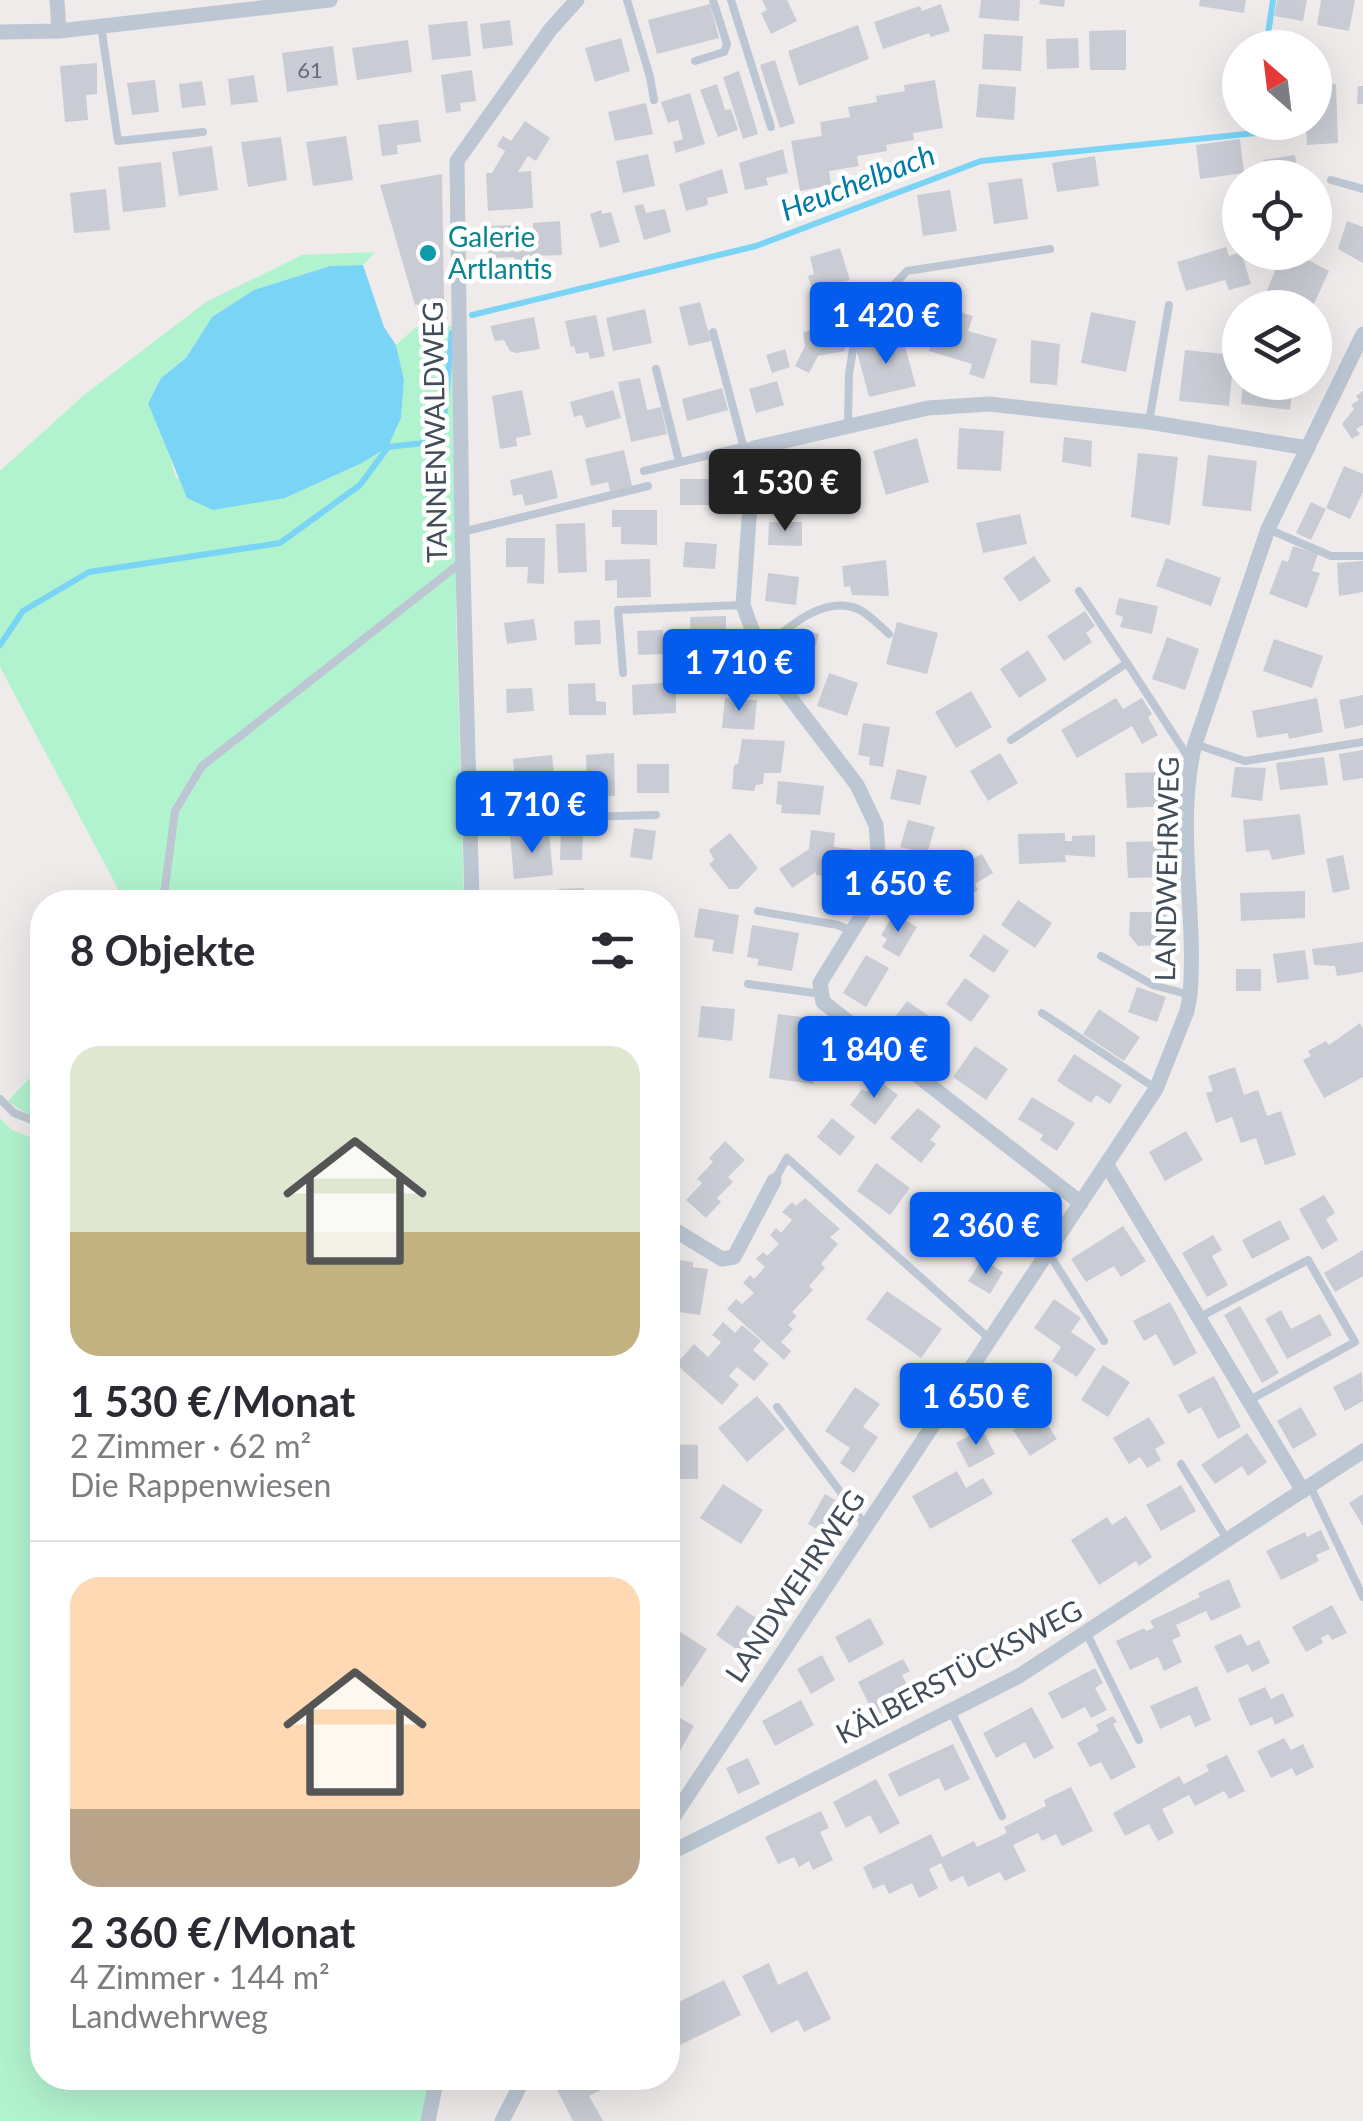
<!DOCTYPE html>
<html lang="de">
<meta charset="utf-8">
<style>
body{margin:0;font-family:Lato,sans-serif;background:#f2f2f3;color:#2b2b33;height:100vh;display:flex;flex-direction:column;font-size:38px;white-space:nowrap}
*{box-sizing:border-box;margin:0}
p{font-size:32px;color:#7c7c81}
.icon{flex:none;width:55px;height:55px;fill:none;stroke:currentColor;stroke-width:2;stroke-linecap:round;stroke-linejoin:round}
.map{position:relative;flex:1;overflow:hidden}
.panel{position:absolute;left:30px;top:890px;width:650px;height:1200px;display:flex;flex-direction:column;background:#fff;border-radius:40px;box-shadow:0 10px 40px #0002}
.panel>*{flex:none}
.needle{width:65px;rotate:332deg}
.buttons{position:absolute;left:1222px;top:30px;display:grid;gap:20px}
.buttons a{display:grid;place-items:center;width:110px;height:110px;border-radius:50%;background:#fff;box-shadow:0 10px 40px #0002;font-size:50px}
.price{position:absolute;translate:-50% -85px;padding:0 22px;border-radius:10px;background:#045cef;color:#fff;font-size:32px;line-height:65px;filter:drop-shadow(0 2px 5px #0008)}
.price::after{content:'';position:absolute;left:50%;top:60px;width:30px;height:22px;margin-left:-15px;background:inherit;clip-path:polygon(0 0,100% 0,50% 100%)}
.price.current{background:#222;color:#fff}
ul{padding:0;list-style:none}
li{display:grid;align-content:center;gap:20px;height:530px;padding:0 40px}
li+li{border-top:2px solid #e1e1e2}
li span{display:grid;place-items:center;height:310px;border-radius:30px;color:#555}
li>.icon{margin-inline-start:auto}
span .icon{width:180px;height:180px;fill:#fffc;stroke-width:1}
li b{font-size:42px}
h2{display:flex;justify-content:space-between;align-items:center;height:120px;padding:0 40px;font-size:42px}
.map>svg:first-child{display:block}
.green{fill:#b2f3cf}
.water{fill:#7ad4f6}
.lines{fill:none;stroke-linecap:round;stroke-linejoin:round}
.stream{stroke:#7ad4f6;stroke-width:6}
.building{fill:#c9ccd4}
.service{stroke:#bcc7d3;stroke-width:8}
.minor{stroke:#bcc7d3;stroke-width:15}
.culture-dot{fill:#0f9aa8;stroke:#fff;stroke-width:4}
.labels{text-anchor:middle;stroke-width:9;stroke-linejoin:round;paint-order:stroke}
.number-label{font-size:22px;fill:#646d78}
.culture-label{font-size:28px;fill:#0d838f;stroke:#fff;text-anchor:start}
.street-label{font-size:28px;fill:#424d5a;stroke:#fff}
.water-label{font-size:30px;font-style:italic;fill:#017aa7;stroke:#fff}
</style>
<div class="map">
<svg width="1363" height="2121" viewBox="0 0 1363 2121">
<rect width="100%" height="100%" fill="#efebeb"/>
<path class="green" d="M375 252 363 265 330 266 255 290 212 317 186 358 161 378 148 402 164 438 176 478 285 498 362 463 388 447 401 418 404 380 396 345 416 327 455 326 458 522 456 614 464 902H125L0 667V471L84 395 206 302 302 255Z
M42 1065V1120L31 1117 8 1101Z
M0 1118 12 1130 42 1142V2078H436L431 2121H0Z"/>
<path class="water" d="M363 265 384 327 396 345 404 380 401 418 388 447 362 463 285 498 213 510 187 498 148 403 161 378 186 358 212 317 254 290 330 266Z"/>
<g class="lines">
<path class="stream" d="M1266 48 1273 0
M472 315 756 246 981 161 1256 133 1257 122
M0 645 23 611 89 572 280 543 360 485 388 447 442 441 452 333"/>
</g>
<path class="building" d="M762 0H787L797 21 771 34 761 13 767 10Z
M981 0H1020L1019 21 979 18Z
M1040 0H1065L1064 7 1039 4Z
M1200 0H1246L1244 13 1199 6Z
M1277 0H1307L1303 21 1274 16Z
M1321 0H1355L1349 31 1317 25Z
M710 4 719 38 657 54 648 20Z
M941 4 950 31 931 37 929 33 883 49 874 22 920 6 922 11Z
M510 20 513 45 483 49 480 24Z
M467 21 471 56 432 60 428 25Z
M858 25 869 59 799 86 788 51Z
M1126 30V70H1090L1089 31Z
M984 34 1023 36 1021 71 982 69Z
M621 38 630 71 595 82 585 48Z
M1078 38 1079 68 1047 69 1046 39Z
M408 40 412 72 357 80 352 48Z
M333 46 338 85 287 92 282 53Z
M775 60 795 123 780 128 760 65Z
M97 63V94L86 95 88 120 65 122 60 66Z
M472 70 476 101 460 103 461 111 446 113 441 75Z
M739 71 758 134 743 139 723 77Z
M254 75 258 102 231 105 228 79Z
M155 80 159 112 132 115 127 83Z
M935 80 943 128 913 133 914 140 886 145 887 151 857 156 859 166 829 171 831 185 800 191 791 141 822 136 820 122 850 117 848 107 877 102 876 96 905 91 904 85Z
M202 81 206 105 182 108 179 84Z
M717 84 725 110 731 109 738 130 718 137 700 90Z
M979 84 1016 87 1014 120 976 117Z
M1336 84 1338 143 1307 145 1306 122H1315V85Z
M1358 86H1363V104H1357Z
M690 93 705 144 676 153 673 142 683 139 678 120 668 123 661 102Z
M646 103 653 134 615 141 608 112Z
M418 120 421 142 397 145 398 154 382 156 378 125Z
M525 121 550 138 536 161 528 156 518 172 531 171 533 208 488 211 486 173H492L505 151 497 146 503 136 511 141Z
M346 136 353 180 313 186 306 142Z
M281 137 287 180 248 187 241 142Z
M1240 139 1244 173 1200 179 1196 145Z
M212 146 218 190 179 196 172 152Z
M783 149 788 173 766 178 768 185 745 190 739 163Z
M648 154 655 186 623 193 616 161Z
M1295 155 1299 178H1266L1263 160Z
M1095 156 1099 186 1057 192 1052 163Z
M161 162 166 207 123 212 118 167Z
M722 169 728 193 707 198 708 205 686 211 679 184Z
M442 174 444 301 415 305 380 185Z
M1022 178 1028 219 994 224 988 183Z
M106 189 110 230 74 233 70 193Z
M950 190 957 231 923 236 917 195Z
M643 204 646 213 665 209 671 232 644 240 634 206Z
M601 210 602 214 611 212 620 242 600 248 590 214Z
M560 221 562 255 534 256 535 264 514 265V257L488 258 486 226 514 225V233L533 232V223Z
M1347 221 1363 227V263L1338 249Z
M1226 247 1229 256 1241 252 1251 284 1229 290 1225 280 1186 291 1177 262Z
M840 248 850 280 813 291 808 276 814 274 810 257Z
M1283 252H1293L1329 271 1312 308H1278L1263 300Z
M700 302 711 341 689 346 679 307Z
M943 307 973 316 968 331 997 339 984 379 969 374 972 364 929 351Z
M645 309 652 343 613 351 606 318Z
M1091 312 1136 321 1126 372 1081 363Z
M596 315 605 356 590 359 588 352 576 354 574 346 571 347 565 321Z
M534 317 540 349 516 353 510 351 504 340 495 341 490 326Z
M841 325 845 351 818 356 809 373 795 366 805 346 803 332Z
M902 336 916 386 869 397 856 348Z
M1031 340 1060 344 1057 385 1030 383Z
M785 349 790 367 772 373 766 355Z
M1185 350 1234 355 1229 406 1179 401Z
M640 378 647 410 661 407 667 434 631 442 618 382Z
M777 381 784 405 756 413 749 389Z
M1243 382H1293L1290 410 1241 404Z
M722 388 728 410 687 421 682 399Z
M522 390 531 435 516 438 517 446 500 449 492 396Z
M613 390 621 418 586 428 582 415 574 417 570 402Z
M1363 391V425L1356 429 1360 434 1352 439 1342 424 1354 409 1351 405 1359 400 1356 396Z
M959 428 1004 431 1001 471 957 469Z
M1064 437 1092 441 1091 467 1062 462Z
M917 438 929 482 886 495 873 451Z
M624 450 632 486 610 491 608 482 591 486 585 459Z
M1138 453 1178 457 1170 525 1131 517Z
M1208 455 1257 461 1251 511 1202 506Z
M803 459 810 482 785 489 779 466Z
M1344 466 1363 474V492L1350 519 1326 508Z
M552 470 558 498 525 506 522 494 513 496 510 480Z
M680 479H713V505H680Z
M1311 502 1326 509 1311 540 1296 533Z
M612 510H657V545L621 544V527H612Z
M1020 514 1027 544 983 553 976 523Z
M769 522H802V546L768 545Z
M585 523 587 572 558 573 556 524Z
M506 538H545L544 584 527 583 528 567H506Z
M685 542 717 544 715 569 683 567Z
M1293 546 1318 554 1312 571 1320 573 1307 608 1269 594 1282 560 1288 562Z
M1034 556 1051 581 1020 602 1003 578Z
M1166 558 1221 578 1211 606 1156 586Z
M650 559 651 597 617 598V580L605 581V560Z
M886 560 889 596 852 595 850 586 844 587 842 566Z
M1363 561V592L1339 596 1337 563Z
M768 573 799 577 796 605 765 601Z
M1119 598 1158 606 1152 634 1120 627 1123 617 1115 614Z
M1085 611 1095 626 1086 633 1092 642 1064 661 1047 636Z
M726 616V651L691 652 690 617Z
M534 619 537 640 507 644 504 623Z
M600 620 601 644 575 645 574 621Z
M897 622 938 633 927 674 886 664Z
M801 628 819 634 810 664 790 659Z
M663 630 664 654 638 655 637 631Z
M1167 637 1199 649 1185 690 1152 679Z
M1274 639 1323 656 1312 688 1263 671Z
M1028 650 1047 680 1019 698 1000 669Z
M829 673 858 683 847 716 817 706Z
M676 682V713L633 715 632 685Z
M595 683 596 701 606 702V715H569L568 684Z
M532 688 534 711 507 713 506 689Z
M971 691 992 727 956 748 935 712Z
M1363 695V725L1345 729 1339 700Z
M725 698 757 700 754 730 722 728Z
M1116 698 1123 709 1142 698 1152 714 1148 717 1158 735 1142 744 1132 726 1077 758 1061 730Z
M1317 698 1323 732 1289 739 1288 733 1257 738 1252 711Z
M863 723 890 727 883 767 869 765 870 757 858 755Z
M742 739 785 741 781 773H764L763 784 756 785 754 791 732 789 734 765 738 764Z
M1363 750V778L1343 781 1339 754Z
M614 753 615 796 587 797 586 755Z
M1000 753 1018 783 988 801 970 771Z
M552 755 557 798 517 802 513 759Z
M1324 757 1328 785 1280 790 1276 763Z
M637 764H669V793H637Z
M1235 767 1266 768 1262 801 1231 797Z
M897 769 927 776 920 805 890 799Z
M1166 772 1167 806 1127 808 1125 773Z
M778 781 824 786 820 815 781 813 782 805 776 804Z
M1300 814 1305 854 1272 860 1269 850 1246 852 1243 820Z
M908 820 935 827 927 854 900 847Z
M634 828 656 831 652 860 630 857Z
M811 830 835 833 834 847 852 849 847 879 816 875V872L792 888 779 869 809 849Z
M561 831H583L582 860H560Z
M549 832 553 875 514 879 510 836Z
M730 833 758 868 738 889H729L709 864 714 860 709 850Z
M1065 833V841H1072V836L1095 835V857L1065 855 1066 862 1019 864 1018 834Z
M1166 841 1168 877 1128 878 1126 842Z
M982 854 993 873 975 884 978 890 952 906 948 899 939 904 927 882Z
M1343 855 1350 889 1333 893 1326 859Z
M584 888 585 902H560L559 889Z
M1305 891V918L1241 921 1240 893Z
M512 894H538V902H513Z
M1018 900 1052 923 1035 948 1001 925Z
M699 908 739 915 733 954 712 951 714 940 694 937Z
M1130 912H1166V945L1138 946 1129 935Z
M894 914 917 927 899 957 882 947 887 939 881 935Z
M752 925 799 933 792 971 757 965 759 959 747 957Z
M984 934 1009 951 994 973 969 956Z
M1363 942V972L1337 976 1335 966 1314 965 1312 949Z
M1305 950 1309 979 1277 983 1273 954Z
M866 955 889 968 866 1007 843 993Z
M1236 969H1261V991H1236Z
M965 978 990 996 971 1022 946 1004Z
M1137 987 1166 997 1157 1022 1128 1012Z
M907 1001 948 1029 928 1057 887 1028Z
M701 1006 735 1009 732 1041 698 1037Z
M1099 1009 1140 1037 1124 1061 1083 1034Z
M778 1014 809 1018 805 1041 819 1043 813 1084 769 1078Z
M1360 1023 1363 1029V1077L1324 1098 1303 1060 1311 1056 1308 1051 1326 1041 1329 1045Z
M975 1046 1008 1069 986 1100 953 1077Z
M1074 1054 1122 1085 1110 1104 1096 1095 1091 1103 1057 1081Z
M1235 1067 1244 1095 1258 1090 1267 1116 1281 1111 1296 1155 1265 1165 1256 1138 1241 1143 1232 1117 1216 1123 1206 1093 1213 1091 1208 1076Z
M877 1079 898 1095 875 1125 850 1105 862 1089 866 1092Z
M1032 1097 1075 1123 1057 1151 1040 1140 1043 1135 1018 1119Z
M918 1108 941 1126 930 1140 936 1144 921 1163 890 1138Z
M832 1118 855 1137 840 1156 817 1137Z
M1186 1131 1203 1160 1165 1181 1149 1152Z
M725 1141 745 1160 728 1177 733 1182 717 1198 721 1202 706 1218 686 1200 702 1183 697 1179 713 1162 709 1158Z
M876 1163 910 1188 890 1215 857 1191Z
M937 1194 951 1205 948 1210 964 1222 947 1244 914 1223Z
M1324 1195 1335 1213 1326 1219 1338 1240 1322 1250 1299 1209Z
M805 1198 840 1229 830 1237 838 1244 821 1264 825 1268 809 1286 813 1290 792 1312 797 1316 788 1325 793 1329 781 1342 791 1351 784 1360 727 1309 736 1299 742 1304 754 1293 743 1283 750 1275 754 1279 765 1267 756 1259 763 1252 767 1256 779 1244 770 1235 776 1228 781 1233 792 1220 782 1212 792 1202 796 1206Z
M1020 1203 1035 1212 1022 1231 1008 1222Z
M1280 1220 1290 1239 1252 1259 1242 1240Z
M1123 1226 1146 1261 1121 1277 1114 1266 1086 1282 1071 1259Z
M1213 1235 1222 1250 1212 1256 1228 1285 1207 1297 1182 1253Z
M1363 1250V1276L1335 1292 1324 1273Z
M668 1252 680 1254 679 1260 693 1262V1267L708 1269 700 1315 671 1311 673 1298 668 1297Z
M982 1259 1003 1272 990 1294 968 1281Z
M887 1291 942 1329 921 1358 866 1319Z
M1054 1299 1081 1318 1071 1332 1096 1349 1077 1377 1052 1361 1061 1347 1034 1328Z
M1170 1302 1197 1353 1174 1366 1156 1334 1144 1341 1133 1321Z
M1240 1306 1279 1373 1262 1383 1224 1315Z
M1281 1310 1291 1329 1320 1314 1332 1335 1287 1359 1265 1319Z
M723 1322 735 1333 742 1325 761 1341 753 1350 769 1364 754 1381 737 1367 729 1376 739 1385 722 1405 676 1364 694 1344 708 1357 721 1342 712 1335Z
M1008 1365 1032 1381 1006 1419 996 1413 1004 1401 990 1391Z
M1103 1365 1130 1382 1108 1417 1081 1400Z
M1362 1372 1363 1401 1345 1411 1333 1387Z
M1214 1376 1241 1427 1218 1439 1201 1407 1188 1414 1178 1395Z
M855 1387 880 1404 863 1427 878 1437 854 1473 840 1463 850 1448 825 1431Z
M757 1396 785 1429 747 1462 718 1428Z
M1301 1407 1317 1435 1293 1449 1277 1421Z
M1039 1412 1057 1439 1030 1456 1013 1430Z
M1149 1417 1165 1443 1155 1449 1161 1460 1147 1468 1140 1457 1129 1464 1113 1438Z
M982 1429 995 1454 969 1468 956 1443Z
M1247 1433 1267 1462 1248 1476 1242 1466 1215 1484 1201 1465Z
M668 1444 698 1445V1479H668Z
M957 1471 966 1488 983 1478 993 1494 930 1529 912 1496Z
M723 1484 763 1510 741 1544 700 1518Z
M1181 1485 1196 1511 1161 1531 1146 1505Z
M825 1494 845 1506 828 1535 808 1524Z
M1363 1494V1526L1349 1503Z
M1126 1516 1152 1557 1139 1566 1136 1561 1099 1585 1071 1540 1107 1517 1112 1525Z
M1321 1530 1330 1549 1316 1555 1319 1561 1281 1580 1266 1551 1305 1532 1307 1537Z
M1229 1579 1241 1607 1211 1621 1206 1611 1176 1625 1181 1636 1172 1640 1182 1662 1164 1671 1158 1657 1130 1670 1116 1641 1144 1628 1146 1631 1154 1628 1150 1621 1200 1597 1198 1593Z
M737 1605 768 1626 746 1656 716 1635Z
M1332 1605 1347 1633 1332 1640 1328 1634 1321 1638 1323 1643 1306 1652 1292 1627Z
M870 1618 884 1644 849 1663 835 1637Z
M669 1625 707 1649 682 1687 668 1677Z
M1241 1634 1247 1646 1259 1640 1270 1663 1252 1672 1248 1664 1227 1673 1214 1646Z
M822 1655 835 1680 811 1694 797 1669Z
M903 1659 910 1671 902 1675 913 1696 918 1693 925 1706 910 1714 904 1701 875 1716 858 1682Z
M1095 1668 1103 1683 1095 1688 1107 1710 1091 1718 1085 1707 1062 1719 1048 1693Z
M1197 1686 1211 1720 1195 1727 1190 1715 1160 1729 1150 1706Z
M1265 1687 1271 1699 1283 1693 1294 1716 1275 1725 1272 1717 1250 1726 1238 1699Z
M801 1700 814 1725 775 1746 762 1721Z
M1032 1707 1054 1748 1034 1759 1025 1742 996 1758 983 1733Z
M668 1711 694 1726 676 1758 668 1753Z
M1113 1716 1117 1722 1113 1724 1136 1767 1111 1780 1101 1762 1090 1767 1077 1743 1099 1731 1096 1725Z
M1284 1738 1291 1750 1303 1744 1314 1767 1296 1776 1292 1768 1271 1778 1257 1751Z
M953 1744 970 1779 945 1791 939 1778 899 1797 888 1774Z
M1227 1755 1245 1791 1229 1799 1224 1791 1195 1806 1189 1795 1162 1809 1174 1833 1158 1841 1149 1824 1125 1836 1113 1813 1179 1776 1184 1784 1209 1771 1206 1765Z
M748 1758 760 1784 738 1794 726 1768Z
M876 1779 900 1823 880 1834 870 1815 846 1828 833 1802Z
M1071 1787 1093 1831 1062 1846 1056 1834 1042 1841 1038 1833 1013 1845 1026 1871 1005 1881 1000 1872 968 1887 963 1876 950 1882 941 1863 929 1869 938 1888 919 1898 912 1883 889 1894 884 1884 873 1889 863 1867 931 1834 942 1857 974 1841 977 1847 1007 1833 1004 1827 1046 1806 1044 1800Z
M821 1811 829 1828 820 1832 833 1860 813 1870 809 1861 799 1867 794 1857 778 1864 765 1837Z
M769 1963 778 1985 807 1971 831 2019 804 2032 798 2020 771 2033 742 1976Z
M724 1980 741 2015 674 2048 668 2036V2007Z
M561 2078H597L603 2089 589 2096 603 2121H573L553 2082Z"/>
<g class="lines">
<path class="service" d="M627 0 650 77 654 100
M731 0 771 127
M101 26 118 141 203 132
M695 61 724 52 727 44 713 0
M1331 180 1363 189
M713 332 743 445
M656 369 679 461
M1149 422 1169 305
M848 425 849 374 857 324 907 271 1050 249
M644 471 746 446
M1268 529 1331 556H1363
M462 532 648 486
M1079 591 1127 663
M760 651C784 631 822 594 858 609 869 614 880 626 889 634
M623 673 618 610 743 605
M1011 740 1127 663 1190 760
M1195 744 1245 761 1363 742
M470 820 656 815
M163 902 175 811 202 766 463 561
M758 911 838 925 851 931
M1101 956 1153 985 1190 995
M748 984 822 994
M1042 1013 1155 1088
M0 1099 14 1113 42 1124
M774 1181 787 1158 991 1340
M1048 1252 1104 1341
M1198 1318 1308 1260 1355 1342 1248 1401
M777 1407 865 1525
M1181 1464 1228 1541
M1310 1486 1363 1597
M1087 1634 1139 1740
M951 1711 1002 1816"/>
<path class="minor" d="M57 0 59 31
M0 32 59 31 330 0
M472 902 462 532 457 161 550 30 577 0
M1107 1165 1303 1491
M1081 1203 823 1002 820 983 870 902 879 866 876 825 857 785 779 683 760 651 743 605 754 448 928 408 989 404 1149 422 1308 448
M668 1226 722 1259 734 1257 774 1181
M668 1825 1156 1089 1187 1011 1190 995C1197 913 1175 825 1195 744L1268 529 1363 334
M668 1854 1019 1676 1363 1451
M428 2121 437 2078
M502 2121 524 2078"/>
</g>
<circle class="culture-dot" cx="428" cy="253" r="10"/>
<g class="labels">
<g class="number-label">
<text x="310" y="78">61</text>
</g>
<g class="culture-label">
<text x="448" y="247">Galerie<tspan x="448" dy="32">Artlantis</tspan></text>
</g>
<g class="street-label">
<text transform="translate(435 432) rotate(-91)" y="10">TANNENWALDWEG</text>
<text transform="translate(1167 869) rotate(-89)" y="10">LANDWEHRWEG</text>
<text transform="translate(795 1586) rotate(-56)" y="10">LANDWEHRWEG</text>
<text transform="translate(959 1672) rotate(-28)" y="10">KÄLBERSTÜCKSWEG</text>
</g>
<g class="water-label">
<text transform="translate(858 183) rotate(-21)" y="10">Heuchelbach</text>
</g>
</g>
</svg>
<div class="buttons">
<a><svg class="needle" viewBox="-14 -14 28 28"><path d="M0-13l5 13h-10z" fill="#e53935"/><path d="M0 13l5-13h-10z" fill="#7c7c81"/></svg></a>
<a><svg class="icon" aria-label="locate" viewBox="0 0 24 24"><circle cx="12" cy="12" r="6"/><path d="M12 2v4M12 18v4M2 12h4M18 12h4"/></svg></a>
<a><svg class="icon" aria-label="layers" viewBox="0 0 24 24"><path d="M12 4l9 5-9 5-9-5zM3 14l9 5 9-5"/></svg></a>
</div>
<b class="price" style="left:886px;top:367px">1 420 €</b>
<b class="price current" style="left:785px;top:534px">1 530 €</b>
<b class="price" style="left:739px;top:714px">1 710 €</b>
<b class="price" style="left:532px;top:856px">1 710 €</b>
<b class="price" style="left:898px;top:935px">1 650 €</b>
<b class="price" style="left:874px;top:1101px">1 840 €</b>
<b class="price" style="left:986px;top:1277px">2 360 €</b>
<b class="price" style="left:976px;top:1448px">1 650 €</b>
<section class="panel">
<h2>8 Objekte<svg class="icon" aria-label="filters" viewBox="0 0 24 24"><path d="M4 7h16M4 17h16"/><circle cx="9" cy="7" r="2"/><circle cx="15" cy="17" r="2"/></svg></h2>
<ul>
<li><span style="background:linear-gradient(#dfe7d0 60%,#c2b280 0)"><svg class="icon" aria-label="home" viewBox="0 0 24 24"><path d="M3 11l9-7 9 7M6 9v11h12V9"/></svg></span><div><b>1 530 €/Monat</b><p>2 Zimmer · 62 m²</p><p>Die Rappenwiesen</p></div></li>
<li><span style="background:linear-gradient(#ffd9b3 75%,#b9a48a 0)"><svg class="icon" aria-label="home" viewBox="0 0 24 24"><path d="M3 11l9-7 9 7M6 9v11h12V9"/></svg></span><div><b>2 360 €/Monat</b><p>4 Zimmer · 144 m²</p><p>Landwehrweg</p></div></li>
</ul>
</section>
</div>
